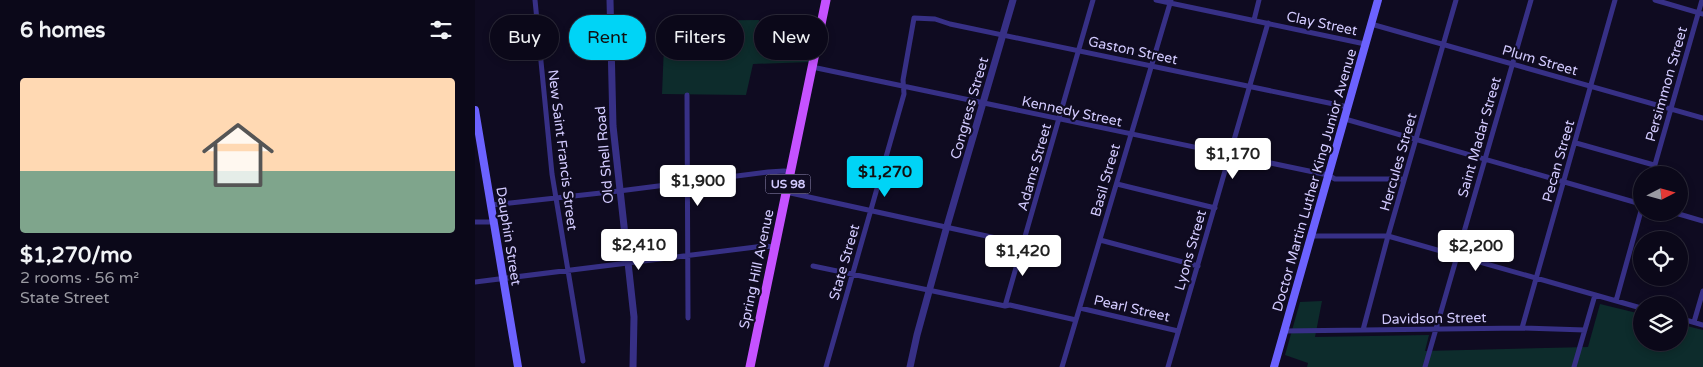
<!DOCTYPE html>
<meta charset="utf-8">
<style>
body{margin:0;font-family:"Varela Round",sans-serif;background:#191626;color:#f1f3f6;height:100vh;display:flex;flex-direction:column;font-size:19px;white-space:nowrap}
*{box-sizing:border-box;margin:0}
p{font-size:16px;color:#9a9aa2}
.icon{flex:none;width:28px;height:28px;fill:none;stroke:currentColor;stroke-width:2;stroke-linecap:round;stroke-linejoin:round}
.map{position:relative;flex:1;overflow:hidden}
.panel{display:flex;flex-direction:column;background:#0b0819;width:475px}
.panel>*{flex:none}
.banner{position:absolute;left:15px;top:15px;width:475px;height:45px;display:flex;gap:10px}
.needle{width:32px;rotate:84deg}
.controls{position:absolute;left:1158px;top:166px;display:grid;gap:10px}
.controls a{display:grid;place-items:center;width:55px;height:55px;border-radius:50%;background:#0b0819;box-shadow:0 2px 8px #0003,0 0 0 1px #2b2938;font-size:25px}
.price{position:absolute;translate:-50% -42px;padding:0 11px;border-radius:5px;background:#fff;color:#222;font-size:16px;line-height:32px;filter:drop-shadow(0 1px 2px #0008)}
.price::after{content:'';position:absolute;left:50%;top:30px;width:15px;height:11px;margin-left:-8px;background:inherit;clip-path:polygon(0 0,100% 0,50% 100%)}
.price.current{background:#00d4f6;color:#111}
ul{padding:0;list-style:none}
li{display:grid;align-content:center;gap:10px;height:265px;padding:0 20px}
li span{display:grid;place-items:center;height:155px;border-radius:5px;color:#555}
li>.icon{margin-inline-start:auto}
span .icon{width:90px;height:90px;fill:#fffc;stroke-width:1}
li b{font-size:21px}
h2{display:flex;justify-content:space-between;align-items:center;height:60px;padding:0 20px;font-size:21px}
.pill{padding:0 18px;border-radius:22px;background:#0b0819;box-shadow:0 2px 8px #0003,0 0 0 1px #2b2938;font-size:18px;line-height:45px}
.pill.current{background:#00d4f6;color:#111}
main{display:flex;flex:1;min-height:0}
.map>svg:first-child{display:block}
.green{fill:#0d2c2c}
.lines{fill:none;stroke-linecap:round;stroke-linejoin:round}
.minor{stroke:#373086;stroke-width:5}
.tertiary{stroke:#373086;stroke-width:7}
.secondary{stroke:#6c62ff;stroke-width:8}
.primary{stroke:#c552ff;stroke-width:9}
.labels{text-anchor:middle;stroke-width:4.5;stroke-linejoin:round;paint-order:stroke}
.shield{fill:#0f0b21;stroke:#9891bc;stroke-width:1}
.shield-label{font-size:12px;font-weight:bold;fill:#d3cbff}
.street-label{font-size:14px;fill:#d3cbff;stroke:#0f0b21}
</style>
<main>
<section class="panel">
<h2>6 homes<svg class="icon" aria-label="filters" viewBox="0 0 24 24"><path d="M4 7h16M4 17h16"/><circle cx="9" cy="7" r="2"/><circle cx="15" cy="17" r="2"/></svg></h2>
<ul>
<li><span style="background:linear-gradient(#ffd9b3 60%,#7fa58c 0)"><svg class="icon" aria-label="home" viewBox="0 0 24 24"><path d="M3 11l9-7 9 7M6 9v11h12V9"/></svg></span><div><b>$1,270/mo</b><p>2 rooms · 56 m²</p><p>State Street</p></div></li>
</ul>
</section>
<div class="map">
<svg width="1228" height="367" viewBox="0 0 1228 367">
<rect width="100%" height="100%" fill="#0f0b21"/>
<path class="green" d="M284 20 282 47 339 46 336 62 278 64 271 95 187 94 190 21Z
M847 301 840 337 954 335 950 351 1113 347 1125 304 1166 314V342H1204V324L1228 330V367H832L833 363 810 355 825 302Z"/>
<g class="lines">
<path class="minor" d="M60 0 77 174 108 361
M681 0 890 44
M1180 0 1228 14
M779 20 784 0
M896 24 1228 118
M337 67 853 175 860 179H929
M212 95 213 318
M870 119 1166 204
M1101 143 1179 165
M1177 175 1227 0
M642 184 740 208
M311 192 548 244
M16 205 144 191 293 172 309 171 315 172
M1197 212 1228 221
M0 222H19
M835 236H913L1166 308
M625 240 723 266
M338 266 530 306 535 305 601 320
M0 282 289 246 300 247
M1141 301 1166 211
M530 306 618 0
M605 308 703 331
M1204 318 1228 325
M1219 322 1228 291
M1047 328 1140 0
M888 330 913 236 981 0
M809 331 1047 328 1110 330
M351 367 429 94 428 80 439 18 460 19 475 24 873 107
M587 367 696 0
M693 367 793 23
M950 367 1056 0
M1099 367 1120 295"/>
<path class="tertiary" d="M135 0 138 126 159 317 158 367
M435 367 442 335 472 226 538 0"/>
<path class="secondary" d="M0 110 43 367
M799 367 903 0"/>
<path class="primary" d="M275 367 351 0"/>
</g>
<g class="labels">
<rect class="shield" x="290.5" y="174.5" width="45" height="19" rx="4"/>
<g class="shield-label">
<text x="313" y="188">US 98</text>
</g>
<g class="street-label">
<text transform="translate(847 23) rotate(12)" y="5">Clay Street</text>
<text transform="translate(658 50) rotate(12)" y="5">Gaston Street</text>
<text transform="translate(1065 60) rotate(16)" y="5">Plum Street</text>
<text transform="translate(1191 84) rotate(-74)" y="5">Persimmon Street</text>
<text transform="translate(494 108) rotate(-74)" y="5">Congress Street</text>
<text transform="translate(597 111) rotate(12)" y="5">Kennedy Street</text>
<text transform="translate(1004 137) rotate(-74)" y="5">Saint Madar Street</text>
<text transform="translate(88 150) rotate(83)" y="5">New Saint Francis Street</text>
<text transform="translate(129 155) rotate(-95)" y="5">Old Shell Road</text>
<text transform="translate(1083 161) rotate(-74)" y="5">Pecan Street</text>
<text transform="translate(923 162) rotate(-74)" y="5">Hercules Street</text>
<text transform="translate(559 167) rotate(-74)" y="5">Adams Street</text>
<text transform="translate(630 180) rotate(-74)" y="5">Basil Street</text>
<text transform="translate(839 180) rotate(-74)" y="5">Doctor Martin Luther King Junior Avenue</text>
<text transform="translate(34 236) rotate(81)" y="5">Dauphin Street</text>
<text transform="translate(715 250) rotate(-74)" y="5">Lyons Street</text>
<text transform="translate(369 262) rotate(-74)" y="5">State Street</text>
<text transform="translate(281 269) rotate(-78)" y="5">Spring Hill Avenue</text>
<text transform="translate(657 308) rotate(13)" y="5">Pearl Street</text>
<text transform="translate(959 318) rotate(-1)" y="5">Davidson Street</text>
</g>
</g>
</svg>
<div class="controls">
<a><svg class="needle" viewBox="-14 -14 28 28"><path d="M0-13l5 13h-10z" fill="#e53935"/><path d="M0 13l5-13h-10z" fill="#9a9aa2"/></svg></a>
<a><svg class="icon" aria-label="locate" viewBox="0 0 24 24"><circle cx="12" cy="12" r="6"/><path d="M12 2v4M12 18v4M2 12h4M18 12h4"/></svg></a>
<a><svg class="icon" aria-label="layers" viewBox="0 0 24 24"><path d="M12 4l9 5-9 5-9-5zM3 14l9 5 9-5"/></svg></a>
</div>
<b class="price" style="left:758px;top:180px">$1,170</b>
<b class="price current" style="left:410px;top:198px">$1,270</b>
<b class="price" style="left:223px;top:207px">$1,900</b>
<b class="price" style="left:164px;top:271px">$2,410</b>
<b class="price" style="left:1001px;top:272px">$2,200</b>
<b class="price" style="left:548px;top:277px">$1,420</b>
<div class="banner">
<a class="pill">Buy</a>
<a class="pill current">Rent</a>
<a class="pill">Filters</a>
<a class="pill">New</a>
</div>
</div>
</main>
